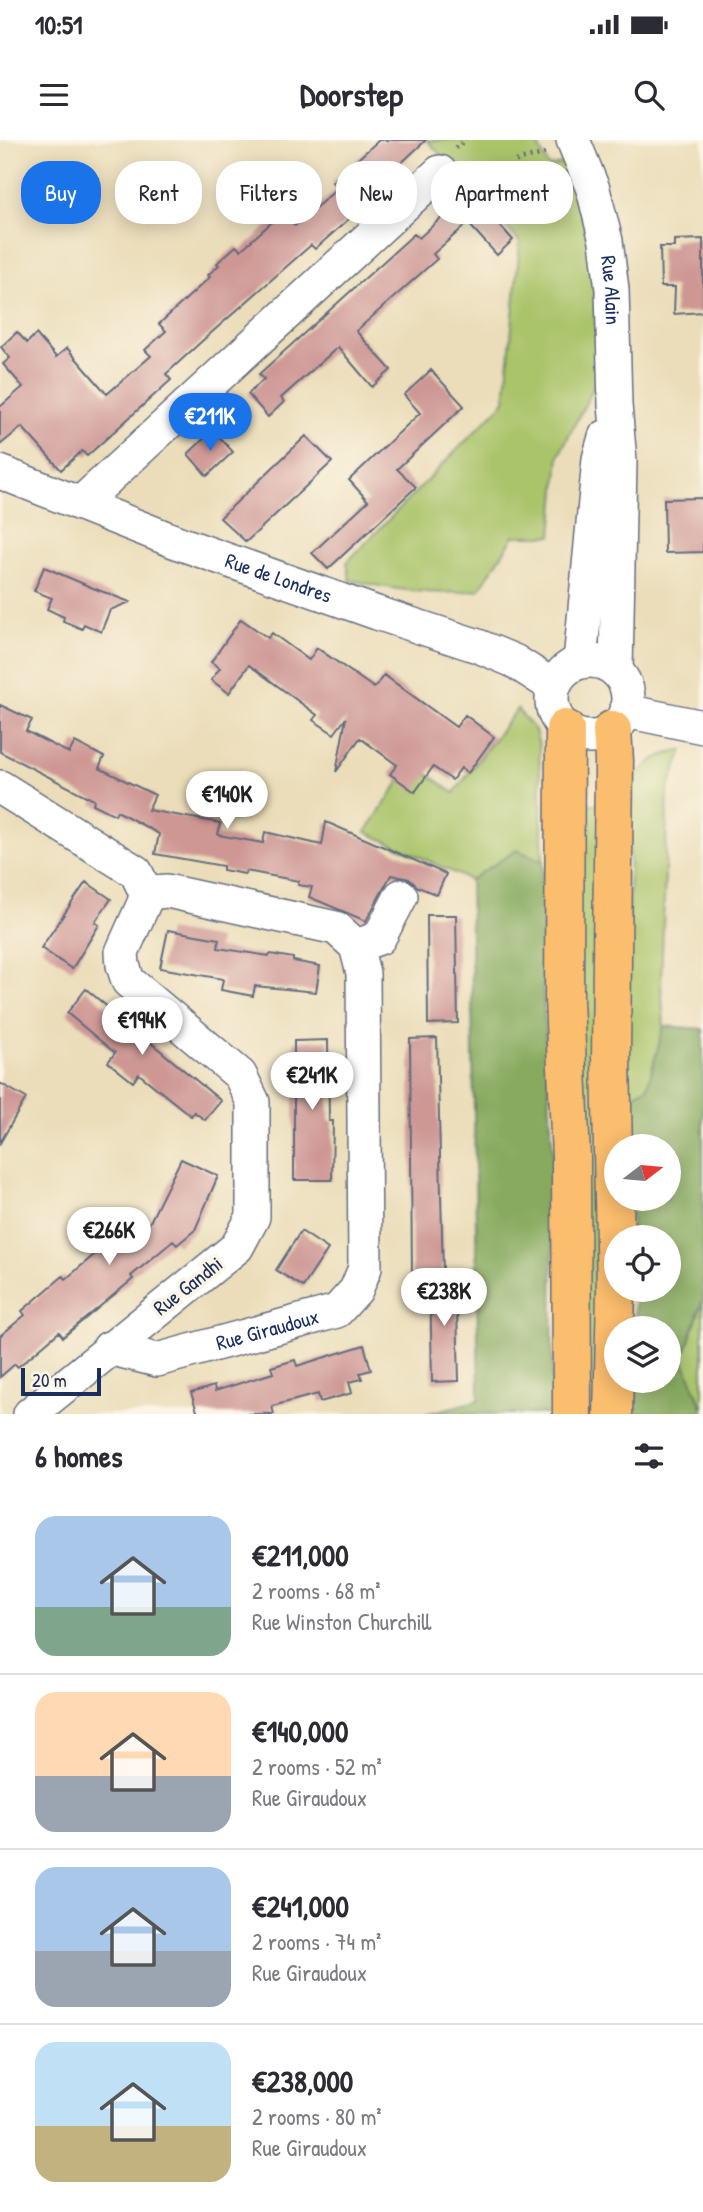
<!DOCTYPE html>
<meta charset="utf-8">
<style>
body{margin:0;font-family:"Patrick Hand",sans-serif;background:#f7f7f7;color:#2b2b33;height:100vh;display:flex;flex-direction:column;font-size:26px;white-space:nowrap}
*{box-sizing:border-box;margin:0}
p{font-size:23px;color:#7c7c81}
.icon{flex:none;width:38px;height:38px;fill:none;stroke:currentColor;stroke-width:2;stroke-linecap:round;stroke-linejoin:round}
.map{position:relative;height:1274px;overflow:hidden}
.sheet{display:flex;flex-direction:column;background:#fff;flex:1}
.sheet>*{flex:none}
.banner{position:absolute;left:21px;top:21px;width:662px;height:63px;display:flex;gap:14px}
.needle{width:46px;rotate:74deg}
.buttons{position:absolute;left:604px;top:994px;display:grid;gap:14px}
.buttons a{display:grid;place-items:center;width:77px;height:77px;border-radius:50%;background:#fff;box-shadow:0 4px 18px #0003;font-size:35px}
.scale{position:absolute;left:21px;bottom:18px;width:80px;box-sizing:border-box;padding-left:7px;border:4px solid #1b2f5e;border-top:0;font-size:19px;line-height:24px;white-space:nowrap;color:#1b2f5e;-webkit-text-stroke:5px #fcf5e5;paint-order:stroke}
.price{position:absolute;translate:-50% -60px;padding:0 16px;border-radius:24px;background:#fff;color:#222;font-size:23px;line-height:46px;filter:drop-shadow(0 2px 4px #0008)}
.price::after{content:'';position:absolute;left:50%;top:42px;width:21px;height:16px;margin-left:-10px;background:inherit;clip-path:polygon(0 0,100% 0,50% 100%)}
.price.on{background:#1a73e8;color:#fff}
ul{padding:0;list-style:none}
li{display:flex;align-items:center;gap:21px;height:175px;padding:0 35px}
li+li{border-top:2px solid #e1e1e2}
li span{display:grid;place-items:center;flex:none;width:196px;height:140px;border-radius:21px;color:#555}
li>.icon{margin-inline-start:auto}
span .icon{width:84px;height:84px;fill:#fffc;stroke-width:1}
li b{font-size:30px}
h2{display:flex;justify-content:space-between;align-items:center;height:84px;padding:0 35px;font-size:30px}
.pill{padding:0 24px;border-radius:28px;background:#fff;box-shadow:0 4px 18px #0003;font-size:24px;line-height:63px}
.pill.on{background:#1a73e8;color:#fff}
.status{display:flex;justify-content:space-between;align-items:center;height:49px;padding:0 35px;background:#fff;direction:ltr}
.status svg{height:19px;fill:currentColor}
header{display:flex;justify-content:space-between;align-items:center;height:91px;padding:0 35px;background:#fff;font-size:32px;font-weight:800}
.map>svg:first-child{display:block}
.green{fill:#aac46a;stroke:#627a64;stroke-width:2}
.forest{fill:#87aa5e;stroke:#516c5e;stroke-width:2}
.building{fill:#ce9794}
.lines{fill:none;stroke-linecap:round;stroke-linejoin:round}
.minor-casing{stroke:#646c7e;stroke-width:36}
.highway-casing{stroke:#646c7e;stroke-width:41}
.path{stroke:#646c7e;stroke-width:4.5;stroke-dasharray:2 5;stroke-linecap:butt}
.minor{stroke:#fff;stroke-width:33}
.highway{stroke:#fbbd6e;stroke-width:38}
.labels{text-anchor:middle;stroke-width:7;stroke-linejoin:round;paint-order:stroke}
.street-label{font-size:21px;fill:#1b2f5e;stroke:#fcf5e5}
</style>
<div class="status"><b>10:51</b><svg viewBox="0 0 49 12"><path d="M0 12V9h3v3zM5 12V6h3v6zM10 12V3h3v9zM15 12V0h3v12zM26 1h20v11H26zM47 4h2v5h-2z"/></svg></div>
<header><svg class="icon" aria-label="menu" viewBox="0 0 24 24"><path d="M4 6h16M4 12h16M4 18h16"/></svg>Doorstep<svg class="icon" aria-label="search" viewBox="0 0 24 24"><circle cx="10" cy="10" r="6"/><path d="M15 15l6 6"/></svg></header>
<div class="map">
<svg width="703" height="1274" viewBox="0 0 703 1274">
<rect width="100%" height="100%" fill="#fcf5e5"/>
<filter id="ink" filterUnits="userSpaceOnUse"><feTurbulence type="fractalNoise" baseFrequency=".0143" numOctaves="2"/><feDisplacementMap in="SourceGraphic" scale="14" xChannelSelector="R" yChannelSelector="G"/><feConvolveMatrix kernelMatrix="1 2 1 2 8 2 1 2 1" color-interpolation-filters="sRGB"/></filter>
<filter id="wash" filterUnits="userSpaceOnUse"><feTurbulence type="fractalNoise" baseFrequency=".00686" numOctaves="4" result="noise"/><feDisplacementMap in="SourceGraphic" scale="28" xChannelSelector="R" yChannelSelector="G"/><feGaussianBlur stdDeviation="1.57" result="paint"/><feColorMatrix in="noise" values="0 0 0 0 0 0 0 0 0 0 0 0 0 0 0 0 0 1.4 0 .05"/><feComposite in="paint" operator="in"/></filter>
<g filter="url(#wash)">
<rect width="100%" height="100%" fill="#ebddb9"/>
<path class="green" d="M427 0H535L549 27 567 22 592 115 599 237 559 315 552 396H514L479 450C436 457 392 449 350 440L347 422 505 261 520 102Z
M517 569 535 590 539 606 543 721 517 710 470 740 366 692 400 641 428 634 454 653Z
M683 610 668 649 661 843 664 886 647 948 626 958 631 645C646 622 656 615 683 610Z
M575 664H601L598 1274H584Z
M703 1159V1269H702L683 1219Z"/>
<path class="forest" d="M517 710 543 721V856L553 1018 552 1274H426L479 1260 470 740Z
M664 886 703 889V1159L683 1219 703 1269V1274H636V1241H668V1188H635V1150H668V1097H632L631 1059H668V1006H628L626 958 647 948Z"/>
<g id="blocks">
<path class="building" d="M379 0H426L396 28 401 33 315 109 311 105 202 201 166 234 171 240 87 316 82 311 61 330 22 287 0 305V267L23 247 3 224 10 218 1 207 17 192 27 203 36 194 56 217 67 208 107 254 151 216 145 210 166 191 159 184 210 137 208 135 219 125 217 123 236 106 241 110 282 73 295 86 338 48 332 42Z
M470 52 513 100 497 115 468 83 433 114 437 119 356 191 391 230 372 247 338 207 281 258 284 262 268 277 248 254 264 239 259 234 414 94 419 98Z
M703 99V172L674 174 675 147H661L660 107H674V100Z
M431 230 464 266 397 329 416 347 328 429 312 413 368 361 349 340 420 273 404 255Z
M213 290 233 312 207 336 188 314Z
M306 296 332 322 246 402 220 378Z
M703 358V412L665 413 664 359Z
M44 427 93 448 130 462 110 470 101 492 84 484 82 489 63 481 64 477 47 469 52 458 34 451Z
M241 479 268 498 272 493 309 520 317 508 374 548 384 535 456 587 465 575 494 597 468 633 461 628 452 640 433 627 415 652 390 634 397 625 360 598 336 632 346 578 334 594 313 580 317 575 249 525 229 553 211 540 220 528 211 522Z
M0 565 32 580 26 591 49 603 69 613 75 602 104 617 99 628 155 655 148 670 220 683 218 695 263 703 265 692 322 705 326 682 446 734 437 755 418 747 409 739 391 735 366 781 309 757 312 747 298 745 299 741 246 731 245 734 223 730V726L155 714 159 694 117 671 115 675 93 664 94 660 0 612Z
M86 742 111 759 95 782 99 785 72 829 41 808Z
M427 775H456L458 883 428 884Z
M168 790 219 799 218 808 269 816 271 814 293 818V821L320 826 316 852 255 846 253 856 221 850 223 839 160 828Z
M86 849 221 961 205 980 194 972 191 976 139 934 133 942 108 922 115 913 67 873Z
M437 898 443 1133 412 1134 410 899Z
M328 900 329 981H333L332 1040H294V901Z
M0 943 26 958 0 1003Z
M181 1019 218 1036 195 1090 177 1105 173 1101 131 1136 133 1139 63 1197 59 1192 18 1227 15 1224 0 1237V1196L25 1175 22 1171 63 1136 66 1139 138 1077 147 1088Z
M301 1091 328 1109 303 1147 276 1130Z
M456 1133 459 1241 432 1242 430 1134Z
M364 1205 371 1230 360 1233 362 1239 349 1242 352 1253 320 1262 318 1254 272 1266 274 1274H198L191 1253 214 1246 215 1251 273 1233 271 1227 295 1220 297 1226Z"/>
</g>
</g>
<g filter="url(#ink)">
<use href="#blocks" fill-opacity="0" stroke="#646c7e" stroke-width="2"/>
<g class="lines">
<g class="minor-casing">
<g id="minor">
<path id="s1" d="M573 0 593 49 606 101 612 149 615 265 620 321 616 531"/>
<path id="s2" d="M0 332 179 403 377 473 478 506 514 521 553 546"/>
<path d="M80 364 440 32"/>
<circle cx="590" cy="559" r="38"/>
<path d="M580 522 599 319 605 297"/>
<path d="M626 571 703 587"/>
<path d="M0 647 136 732 146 753 144 763 122 812 123 825 128 841 240 935 253 962V1077L237 1107 30 1274"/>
<path d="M356 806 379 798 401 756"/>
<path id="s3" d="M109 1208 157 1220 337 1171 356 1150 365 1128 363 833 356 806 336 788 167 751 146 753"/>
</g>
</g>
<g class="highway-casing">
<path id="highway" d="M565 589 564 860 571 1017 572 1274
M612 590 614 621 611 918 616 1151 613 1274"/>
</g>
<path class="path" d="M455 8 466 0
M516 21 547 13"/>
<use href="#minor" class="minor"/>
<use href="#highway" class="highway"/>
</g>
</g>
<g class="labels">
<g class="street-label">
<text dy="7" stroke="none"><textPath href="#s1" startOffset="156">Rue Alain</textPath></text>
<text dy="7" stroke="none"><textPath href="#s2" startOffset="298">Rue de Londres</textPath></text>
<text transform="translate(188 1146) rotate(-38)" y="7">Rue Gandhi</text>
<text dy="7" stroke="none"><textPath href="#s3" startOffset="164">Rue Giraudoux</textPath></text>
</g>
</g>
</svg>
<div class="buttons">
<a><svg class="needle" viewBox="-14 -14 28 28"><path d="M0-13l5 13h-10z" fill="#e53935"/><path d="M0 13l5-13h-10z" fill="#7c7c81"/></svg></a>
<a><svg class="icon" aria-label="locate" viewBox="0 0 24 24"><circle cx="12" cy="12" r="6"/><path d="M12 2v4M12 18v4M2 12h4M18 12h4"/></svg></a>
<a><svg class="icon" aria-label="layers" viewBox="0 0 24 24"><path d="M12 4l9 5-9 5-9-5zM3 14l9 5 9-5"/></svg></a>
</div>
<div class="scale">20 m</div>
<b class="price on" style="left:210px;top:313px">€211K</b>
<b class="price" style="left:227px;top:691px">€140K</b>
<b class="price" style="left:142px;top:917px">€194K</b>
<b class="price" style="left:312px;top:972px">€241K</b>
<b class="price" style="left:109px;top:1127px">€266K</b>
<b class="price" style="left:444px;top:1188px">€238K</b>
<div class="banner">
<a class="pill on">Buy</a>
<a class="pill">Rent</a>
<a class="pill">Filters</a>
<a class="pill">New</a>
<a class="pill">Apartment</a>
</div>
</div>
<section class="sheet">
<h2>6 homes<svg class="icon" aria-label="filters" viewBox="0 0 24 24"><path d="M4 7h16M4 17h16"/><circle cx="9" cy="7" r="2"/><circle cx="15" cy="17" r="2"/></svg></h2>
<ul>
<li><span style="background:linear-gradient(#a9c7e8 65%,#7fa58c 0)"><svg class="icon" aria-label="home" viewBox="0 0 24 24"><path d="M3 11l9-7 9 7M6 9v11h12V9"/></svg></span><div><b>€211,000</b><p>2 rooms · 68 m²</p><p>Rue Winston Churchill</p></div></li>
<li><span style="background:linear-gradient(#ffd9b3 60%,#9aa5b1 0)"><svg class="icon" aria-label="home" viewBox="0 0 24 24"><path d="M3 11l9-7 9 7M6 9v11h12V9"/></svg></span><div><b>€140,000</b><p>2 rooms · 52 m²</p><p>Rue Giraudoux</p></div></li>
<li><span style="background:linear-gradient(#a9c7e8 60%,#9aa5b1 0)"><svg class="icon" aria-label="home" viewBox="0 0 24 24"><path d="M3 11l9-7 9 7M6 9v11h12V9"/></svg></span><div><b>€241,000</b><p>2 rooms · 74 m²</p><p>Rue Giraudoux</p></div></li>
<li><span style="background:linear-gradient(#bfe0f5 60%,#c2b280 0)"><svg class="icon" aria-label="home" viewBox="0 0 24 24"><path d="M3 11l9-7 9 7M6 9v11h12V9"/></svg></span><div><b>€238,000</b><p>2 rooms · 80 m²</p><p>Rue Giraudoux</p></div></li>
</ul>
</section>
